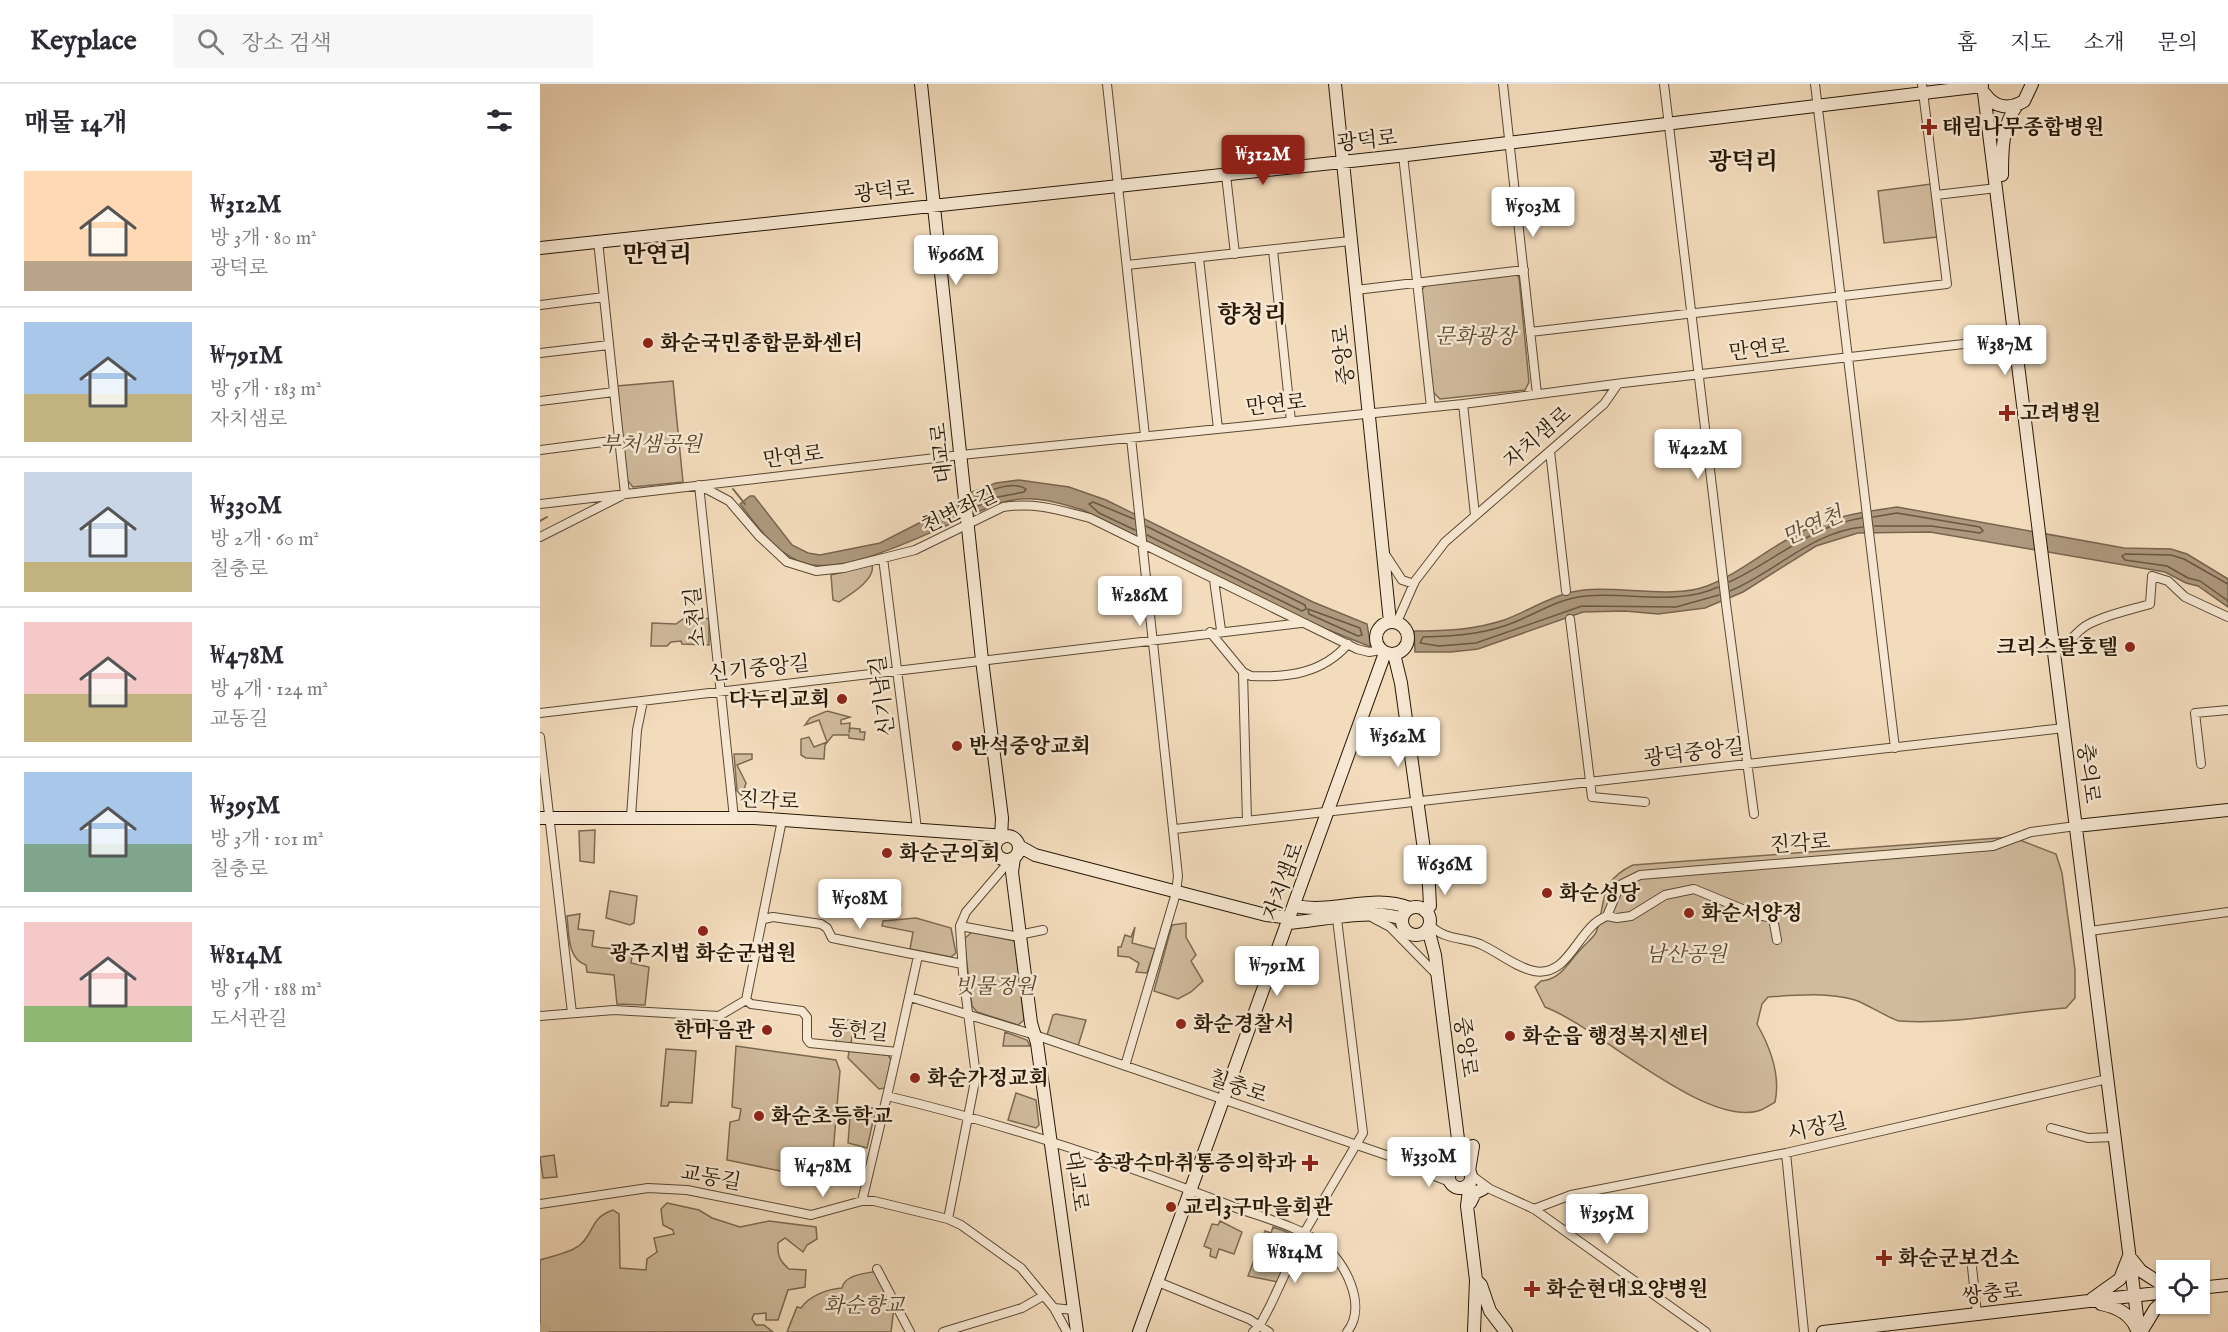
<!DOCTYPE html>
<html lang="ko">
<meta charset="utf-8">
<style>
body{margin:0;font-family:"IM FELL English","Noto Serif KR",serif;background:#f7f7f7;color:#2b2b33;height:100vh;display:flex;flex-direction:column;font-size:22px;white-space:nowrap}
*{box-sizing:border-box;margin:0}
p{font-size:20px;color:#7c7c81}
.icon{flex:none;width:33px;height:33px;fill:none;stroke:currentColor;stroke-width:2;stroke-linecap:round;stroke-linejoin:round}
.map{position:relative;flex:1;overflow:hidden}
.sheet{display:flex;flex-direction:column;background:#fff;width:540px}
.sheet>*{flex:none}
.buttons{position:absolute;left:1616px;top:1176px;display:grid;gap:12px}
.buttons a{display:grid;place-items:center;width:54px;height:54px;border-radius:0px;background:#fff;box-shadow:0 2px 4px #0004;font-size:30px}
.price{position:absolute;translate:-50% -51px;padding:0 14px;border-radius:6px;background:#fff;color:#222;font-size:20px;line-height:39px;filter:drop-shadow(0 2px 3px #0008)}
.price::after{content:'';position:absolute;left:50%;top:36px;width:18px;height:14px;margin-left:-9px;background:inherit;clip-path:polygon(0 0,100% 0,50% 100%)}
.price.on{background:#8f2418;color:#fff}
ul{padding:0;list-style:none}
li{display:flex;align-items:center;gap:18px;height:150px;padding:0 24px}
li+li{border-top:2px solid #e1e1e2}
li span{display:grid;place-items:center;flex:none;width:168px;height:120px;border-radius:0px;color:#555}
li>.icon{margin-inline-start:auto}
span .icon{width:72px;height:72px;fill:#fffc;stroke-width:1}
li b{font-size:26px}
h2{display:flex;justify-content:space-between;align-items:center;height:72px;padding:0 24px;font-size:26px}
header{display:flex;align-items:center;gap:36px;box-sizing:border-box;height:84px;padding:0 30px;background:#fff;border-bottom:2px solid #e1e1e2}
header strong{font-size:28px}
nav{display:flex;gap:33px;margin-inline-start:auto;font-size:21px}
.search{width:420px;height:54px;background:#f7f7f7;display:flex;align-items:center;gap:15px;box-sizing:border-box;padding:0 21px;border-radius:0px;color:#7c7c81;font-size:22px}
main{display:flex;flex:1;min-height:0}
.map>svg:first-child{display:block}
.green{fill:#d0bb9d;stroke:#7c6a51;stroke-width:1.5}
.water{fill:#ae997e;stroke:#78654e;stroke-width:1.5}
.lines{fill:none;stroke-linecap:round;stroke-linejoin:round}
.shore{stroke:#6a5842;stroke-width:1.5}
.stream{stroke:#78654e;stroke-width:2}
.secondary-tunnel{stroke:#cab597;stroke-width:12;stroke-dasharray:12 6;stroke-linecap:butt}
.street-casing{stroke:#5a4933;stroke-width:10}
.secondary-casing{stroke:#271805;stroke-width:14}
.street{stroke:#f7e8d3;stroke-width:8}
.secondary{stroke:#f7e8d3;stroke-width:12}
.poi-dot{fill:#8f2418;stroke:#f7e8d3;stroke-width:2}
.labels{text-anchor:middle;stroke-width:5;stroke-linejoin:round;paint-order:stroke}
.poi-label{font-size:21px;font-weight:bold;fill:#271805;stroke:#f7e8d3;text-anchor:start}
.street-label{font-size:21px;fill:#271805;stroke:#f7e8d3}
.park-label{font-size:21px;font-style:italic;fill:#5a4933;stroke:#f7e8d3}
.water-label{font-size:22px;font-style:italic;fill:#5d4c35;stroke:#f7e8d3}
.quarter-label{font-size:24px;font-weight:bold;fill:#271805;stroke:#f7e8d3}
</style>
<header>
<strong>Keyplace</strong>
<div class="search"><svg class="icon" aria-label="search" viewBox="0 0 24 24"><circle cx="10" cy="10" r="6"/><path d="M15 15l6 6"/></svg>장소 검색</div>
<nav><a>홈</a><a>지도</a><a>소개</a><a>문의</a></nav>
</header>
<main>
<section class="sheet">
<h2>매물 14개<svg class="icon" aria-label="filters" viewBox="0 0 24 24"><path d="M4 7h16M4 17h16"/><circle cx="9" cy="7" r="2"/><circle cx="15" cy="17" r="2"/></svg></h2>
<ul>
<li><span style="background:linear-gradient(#ffd9b3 75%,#b9a48a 0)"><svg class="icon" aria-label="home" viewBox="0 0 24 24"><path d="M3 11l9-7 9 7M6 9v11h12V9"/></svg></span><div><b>₩312M</b><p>방 3개 · 80 m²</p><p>광덕로</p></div></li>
<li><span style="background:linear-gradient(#a9c7e8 60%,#c2b280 0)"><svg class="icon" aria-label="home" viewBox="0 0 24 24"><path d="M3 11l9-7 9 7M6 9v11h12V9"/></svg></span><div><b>₩791M</b><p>방 5개 · 183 m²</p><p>자치샘로</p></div></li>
<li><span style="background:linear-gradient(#c9d6e8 75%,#c2b280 0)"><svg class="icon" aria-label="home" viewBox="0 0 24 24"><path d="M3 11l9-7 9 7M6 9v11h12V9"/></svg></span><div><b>₩330M</b><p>방 2개 · 60 m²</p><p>칠충로</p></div></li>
<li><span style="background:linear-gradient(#f6c9c9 60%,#c2b280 0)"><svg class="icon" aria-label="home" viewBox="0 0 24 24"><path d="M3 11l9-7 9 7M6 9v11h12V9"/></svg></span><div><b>₩478M</b><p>방 4개 · 124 m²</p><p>교동길</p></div></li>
<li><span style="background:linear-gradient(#a9c7e8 60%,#7fa58c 0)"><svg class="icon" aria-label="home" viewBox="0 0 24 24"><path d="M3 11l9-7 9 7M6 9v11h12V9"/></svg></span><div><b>₩395M</b><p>방 3개 · 101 m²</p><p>칠충로</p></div></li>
<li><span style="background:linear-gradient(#f6c9c9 70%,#8fb573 0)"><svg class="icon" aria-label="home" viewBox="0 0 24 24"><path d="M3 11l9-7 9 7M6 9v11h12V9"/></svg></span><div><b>₩814M</b><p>방 5개 · 188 m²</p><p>도서관길</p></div></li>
</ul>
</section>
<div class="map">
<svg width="1688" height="1248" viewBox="0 0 1688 1248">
<rect width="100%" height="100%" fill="#f3dcbc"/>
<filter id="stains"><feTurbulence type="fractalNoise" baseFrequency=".00333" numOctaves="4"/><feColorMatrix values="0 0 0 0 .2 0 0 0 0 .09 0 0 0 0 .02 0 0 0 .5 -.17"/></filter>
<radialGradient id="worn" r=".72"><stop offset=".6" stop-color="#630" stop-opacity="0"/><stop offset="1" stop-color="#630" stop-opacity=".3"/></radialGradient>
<path class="green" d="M1391 100 1397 153 1344 159 1338 107Z
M976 190 979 194 989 298 985 306 900 315 891 306 881 207 886 200Z
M133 297 143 398 93 403 86 395 77 302Z
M332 481C336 495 311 510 299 518L293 516 291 491Z
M150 530 169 535V561L142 560 141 557 131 558 127 562H111L112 539 136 540Z
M287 627 310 633 301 636V640L310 639 309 649 310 644 320 645V648H325L324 656 309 654V651H293L285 661 284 675 266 674 261 671V655L269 653 274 663 287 658 279 636 265 641 270 634Z
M194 670H212V675L197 681 206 699 202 712 197 707Z
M55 746 54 779 40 777 39 747Z
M1472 753 1516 770 1522 789 1535 886V914L1526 924C1473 928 1411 941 1360 937 1353 937 1327 920 1315 916 1286 908 1257 911 1228 913L1222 920 1217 940C1230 963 1241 991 1235 1018 1230 1021 1224 1025 1218 1027 1163 1042 1058 943 1005 923L995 903 1001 897C1022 895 1028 878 1042 864 1047 858 1055 853 1057 846 1066 816 1059 797 1093 781Z
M352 801 359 809 361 821 349 830 340 829 343 805Z
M70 807 97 812 94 839 90 841 66 834Z
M40 830 38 845 54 847 52 862C68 866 78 863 93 866L91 879 109 883 105 921 77 920 74 891 47 888 46 881C27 875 29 849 27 832Z
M376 834 411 844 416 869 411 873 370 865 373 848 342 842 343 837Z
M646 839V853L656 871 651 877 663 897 651 908 638 915 614 907 632 841Z
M595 843 592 859 615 865 607 889 596 888 599 879 589 873 578 872V863H581L585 851 591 853Z
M432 848 475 857 483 928 484 936 478 941 437 928 432 922 424 855Z
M516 930 546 936 538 962 507 951 513 931Z
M299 935 314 937 311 960 296 958Z
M465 948 487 956 490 962H463Z
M196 962 296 976 300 987 291 1093 289 1097 187 1076 190 1038 199 1036 201 1025 192 1023Z
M126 965 156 967 152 1019 129 1018 128 1022H121Z
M309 967 348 971 351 976 345 1004 339 1005 308 974Z
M476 1009 496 1016 499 1041 496 1044 468 1036Z
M326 1024H336L327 1064 308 1059 310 1033Z
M14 1071 17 1093 3 1094 0 1073Z
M127 1119 159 1126 172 1134 200 1143 229 1137 276 1143 277 1155 267 1161 263 1168 245 1154 238 1159C237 1172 240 1177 249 1185L266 1186 265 1203 248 1206 238 1236H226V1229L214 1230 212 1235 216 1241H224L233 1248H0V1176C12 1172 31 1169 41 1160 55 1147 50 1134 73 1126L79 1130 80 1184 106 1186 107 1175 117 1168 114 1154 134 1150 133 1146 123 1141 121 1125Z
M680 1137 702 1148 694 1170 679 1165 676 1174 670 1172 671 1165 664 1162 672 1140 678 1141Z
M733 1143 752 1150 755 1159 738 1198 708 1192 725 1147 731 1149Z
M337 1187 354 1223 351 1248H247L257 1223 261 1224C269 1212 287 1205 302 1204 305 1190 325 1190 337 1187Z"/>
<path class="water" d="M479 396 529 403 566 416 773 518 827 540 831 563 781 543 543 426C522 420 501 413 480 415 460 416 442 427 424 434 386 450 307 490 267 480 238 473 217 442 200 420L210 412H214L252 461 268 469 280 471 340 459 383 437 432 408 456 399Z
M1357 423 1584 464 1631 465 1647 470 1688 495V523L1658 502 1646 499 1625 488 1390 448 1318 449 1276 462 1203 508 1165 524 1118 530 1085 527 1043 528 938 565 911 568H875L874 547C905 547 934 546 964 536 991 526 1015 509 1044 506 1080 502 1133 515 1167 502 1201 489 1228 464 1261 448 1292 432 1323 428 1357 423Z"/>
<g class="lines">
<path class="shore" d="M432 415C446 407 473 396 486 405L484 408 458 413 433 424
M1333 433 1357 429 1440 443 1443 447 1440 449 1391 442H1334
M594 435 553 418 549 420 559 429 595 446
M606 442 765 521 766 525 762 527 607 451
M1189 498C1235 477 1270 442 1322 434
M1688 500 1644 475 1631 471 1585 470 1582 472 1585 476 1627 482 1648 494 1660 497 1688 517
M1178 503C1138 522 1089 508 1046 512 1017 514 992 533 964 542 937 551 911 552 883 553L880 559 899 562 936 559 1042 522 1136 523 1179 511
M1190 507C1236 488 1271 448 1323 443
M768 525 820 544 822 551 818 552 769 530Z"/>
<path class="stream" d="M193 405 205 420
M0 437 7 433"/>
<path class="secondary-tunnel" d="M0 1241 8 1248"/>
<g class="street-casing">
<path id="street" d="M567 0 605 352
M963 0 997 310
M1124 0 1186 520 1214 730
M1275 0 1355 664
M863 71 891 323
M686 91 695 170
M1396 111 1457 104
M733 166 751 337
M659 174 678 345
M587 181 810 157
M816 206 984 186
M0 221 64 213
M990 248 1407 200 1382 0
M0 269 69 261
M0 317 74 308
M923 320 935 431
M0 366 79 356
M1010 367 1026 507
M159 401 189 417 219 452 247 478 276 487 304 484 375 466 463 423C495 418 519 426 550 434L817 565 829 568 841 566
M159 401 194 734
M0 420 421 371 923 320 1083 299 1476 254
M0 453 85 410 58 157
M845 470 862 496 874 500
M343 474 377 745
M674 496 681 546
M1030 535 1052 713 1105 718
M857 538 875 497 905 458 1064 320 1078 300
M670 548 703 588 711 592C748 594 783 589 808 560
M1514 562C1535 559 1533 548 1549 540 1568 530 1590 526 1610 520L1612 492 1628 497 1645 513 1688 533
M703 588 707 737
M0 629 761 539
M0 653 32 929
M1661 680 1655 629 1688 626
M91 733 97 646 103 617
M635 745 1524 644
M1067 832 1077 834 1091 832 1125 811 1154 805 1217 831 1233 834 1237 856
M833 834 850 843 896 890
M224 835 233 833 281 840 287 844 292 854 422 880
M890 841C904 856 922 853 940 860 958 868 975 883 994 887 1030 894 1037 843 1067 832L1080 801 1100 791 1453 762 1491 748 1536 742
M420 842 474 852 503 846
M1550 847 1688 828
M370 913 495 951 890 1086 893 1083 911 1086
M206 916 242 736
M0 932 74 926 179 932 206 916 211 920 262 927 267 933V955L270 959 357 968 347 1012C465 1040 582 1079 694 1123 721 1133 760 1143 782 1160 805 1177 828 1222 807 1248
M357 968 378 872
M585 982 636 809 638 792 591 354
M1511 1044 1548 1054 1574 1053
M922 1059 933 1062 924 1076
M1246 1069 1264 1248
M890 1086 892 1091 910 1098
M931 1091 950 1105 994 1125 1166 1248
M322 1117 347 1012
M0 1120 108 1104 147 1106 271 1131 322 1117H334L408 1135 421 1141 481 1184 514 1224 534 1226
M994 1125 1031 1111 1246 1069 1567 995
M408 1135 436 992 423 889 420 842 426 828 467 780
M1432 1183 1437 1230
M337 1185 370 1248
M618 1198 709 1235 729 1248
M514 1224 527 1248
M403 1248 482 1224 503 1212
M713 1248 720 1241 731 1220 764 1149 823 1049 797 835"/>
</g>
<g class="secondary-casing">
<path id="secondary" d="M381 0 442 576 462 734 461 754
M795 0 850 538
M1444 9 1599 1248
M1445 10C1455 24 1469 26 1484 17L1492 0
M1462 91C1462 66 1462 42 1477 21
M0 164 867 71 1442 2
M836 554a16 16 0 1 1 32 0a16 16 0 1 1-32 0Z
M854 570 861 599 889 802 890 822 885 827
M0 734H215L466 752
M1536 742 1688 726
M455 764a12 12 0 1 1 24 0a12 12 0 1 1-24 0Z
M479 762 495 771 726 831 751 834
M474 774 472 788 491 939 497 959 537 1248
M755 822C794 830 833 809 870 824
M862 837a14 14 0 1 1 28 0a14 14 0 1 1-28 0Z
M749 839C781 836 836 824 862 835
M888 845 895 871 918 1055 913 1085
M909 1093a11 11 0 1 1 22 0a11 11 0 1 1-22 0Z
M929 1087 933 1062
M930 1098 927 1122 936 1196 934 1248
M930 1119 935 1109 943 1105
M936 1196 941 1201 950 1227 966 1248
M1659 1204 1688 1201
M1552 1215 1580 1195 1589 1172 1601 1187 1626 1203
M1561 1220C1576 1223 1590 1229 1596 1244
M599 1248 845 569
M1283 1248 1626 1208
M1601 1248 1615 1225 1626 1215"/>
</g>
<use href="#street" class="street"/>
<use href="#secondary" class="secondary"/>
</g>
<g class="poi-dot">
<path d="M1386 34h6v6h6v6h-6v6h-6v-6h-6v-6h6z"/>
<circle cx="108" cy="259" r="6"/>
<path d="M1464 320h6v6h6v6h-6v6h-6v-6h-6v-6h6z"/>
<circle cx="1590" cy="563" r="6"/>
<circle cx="302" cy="615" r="6"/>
<circle cx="417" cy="662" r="6"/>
<circle cx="347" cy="769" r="6"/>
<circle cx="1007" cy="809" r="6"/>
<circle cx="1149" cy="829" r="6"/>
<circle cx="163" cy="847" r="6"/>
<circle cx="641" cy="940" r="6"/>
<circle cx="227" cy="946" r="6"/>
<circle cx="970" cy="952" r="6"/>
<circle cx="375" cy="994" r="6"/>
<circle cx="219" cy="1032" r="6"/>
<path d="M767 1070h6v6h6v6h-6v6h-6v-6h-6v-6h6z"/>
<circle cx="631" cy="1123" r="6"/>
<path d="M1341 1165h6v6h6v6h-6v6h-6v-6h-6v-6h6z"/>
<path d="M989 1196h6v6h6v6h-6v6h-6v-6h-6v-6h6z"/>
</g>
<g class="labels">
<g class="poi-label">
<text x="1402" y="50">태림나무종합병원</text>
<text x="120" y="266">화순국민종합문화센터</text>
<text x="1480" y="336">고려병원</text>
<text x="1578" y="570" text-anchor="end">크리스탈호텔</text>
<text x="290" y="622" text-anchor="end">다누리교회</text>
<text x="429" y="669">반석중앙교회</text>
<text x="359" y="776">화순군의회</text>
<text x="1019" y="816">화순성당</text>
<text x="1161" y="836">화순서양정</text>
<text x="163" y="876" text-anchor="middle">광주지법 화순군법원</text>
<text x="653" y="947">화순경찰서</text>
<text x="215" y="953" text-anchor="end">한마음관</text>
<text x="982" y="959">화순읍 행정복지센터</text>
<text x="387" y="1001">화순가정교회</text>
<text x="231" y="1039">화순초등학교</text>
<text x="756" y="1086" text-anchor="end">송광수마취통증의학과</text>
<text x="643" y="1130">교리3구마을회관</text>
<text x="1358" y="1181">화순군보건소</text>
<text x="1006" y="1212">화순현대요양병원</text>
</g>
<g class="street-label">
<text transform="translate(827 56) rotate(-6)" y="7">광덕로</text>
<text transform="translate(344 107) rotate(-6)" y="7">광덕로</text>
<text transform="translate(1219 265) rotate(-6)" y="7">만연로</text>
<text transform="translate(803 271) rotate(-96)" y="7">중앙로</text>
<text transform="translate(736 320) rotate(-6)" y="7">만연로</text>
<text transform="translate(997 353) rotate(-41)" y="7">자치샘로</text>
<text transform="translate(401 369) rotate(-96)" y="7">대교로</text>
<text transform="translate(253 372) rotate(-7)" y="7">만연로</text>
<text transform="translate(419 426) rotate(-25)" y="7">천변좌길</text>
<text transform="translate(155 533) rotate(-96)" y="7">소천길</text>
<text transform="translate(219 584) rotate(-6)" y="7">신기중앙길</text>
<text transform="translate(342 612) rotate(-97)" y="7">신기남길</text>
<text transform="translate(1154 668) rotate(-7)" y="7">광덕중앙길</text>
<text transform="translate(1549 689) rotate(83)" y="7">충의로</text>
<text transform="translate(229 716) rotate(3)" y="7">진각로</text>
<text transform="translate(1260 759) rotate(-4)" y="7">진각로</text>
<text transform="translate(743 797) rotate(-70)" y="7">자치샘로</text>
<text transform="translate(318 946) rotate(6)" y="7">동헌길</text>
<text transform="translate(926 963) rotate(82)" y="7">중앙로</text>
<text transform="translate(698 1002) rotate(19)" y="7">칠충로</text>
<text transform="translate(1277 1043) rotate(-13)" y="7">시장길</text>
<text transform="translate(171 1093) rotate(10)" y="7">교동길</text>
<text transform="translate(537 1097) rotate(82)" y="7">대교로</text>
<text transform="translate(1452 1209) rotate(-6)" y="7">쌍충로</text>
</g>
<g class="park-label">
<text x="935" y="259">문화광장</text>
<text x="111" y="367">부처샘공원</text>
<text x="1146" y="877">남산공원</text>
<text x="455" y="909">빗물정원</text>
<text x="324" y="1228">화순향교</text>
</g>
<g class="water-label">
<text transform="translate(1272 441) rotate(-24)" y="8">만연천</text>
</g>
<g class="quarter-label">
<text x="1203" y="85">광덕리</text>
<text x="117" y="178">만연리</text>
<text x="712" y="238">향청리</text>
</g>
</g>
<rect width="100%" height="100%" filter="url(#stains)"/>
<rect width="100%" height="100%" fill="url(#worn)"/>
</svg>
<div class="buttons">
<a><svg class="icon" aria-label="locate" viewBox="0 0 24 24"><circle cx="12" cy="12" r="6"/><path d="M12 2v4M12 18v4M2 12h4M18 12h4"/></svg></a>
</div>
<b class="price on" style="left:723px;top:102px">₩312M</b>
<b class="price" style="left:993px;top:154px">₩503M</b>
<b class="price" style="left:416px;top:202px">₩966M</b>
<b class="price" style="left:1465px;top:292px">₩387M</b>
<b class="price" style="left:1158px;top:396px">₩422M</b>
<b class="price" style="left:600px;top:543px">₩286M</b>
<b class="price" style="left:858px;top:684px">₩362M</b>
<b class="price" style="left:905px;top:812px">₩636M</b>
<b class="price" style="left:320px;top:846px">₩508M</b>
<b class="price" style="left:737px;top:913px">₩791M</b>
<b class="price" style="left:889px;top:1104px">₩330M</b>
<b class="price" style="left:283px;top:1114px">₩478M</b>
<b class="price" style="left:1067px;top:1161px">₩395M</b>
<b class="price" style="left:755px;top:1200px">₩814M</b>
</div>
</main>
